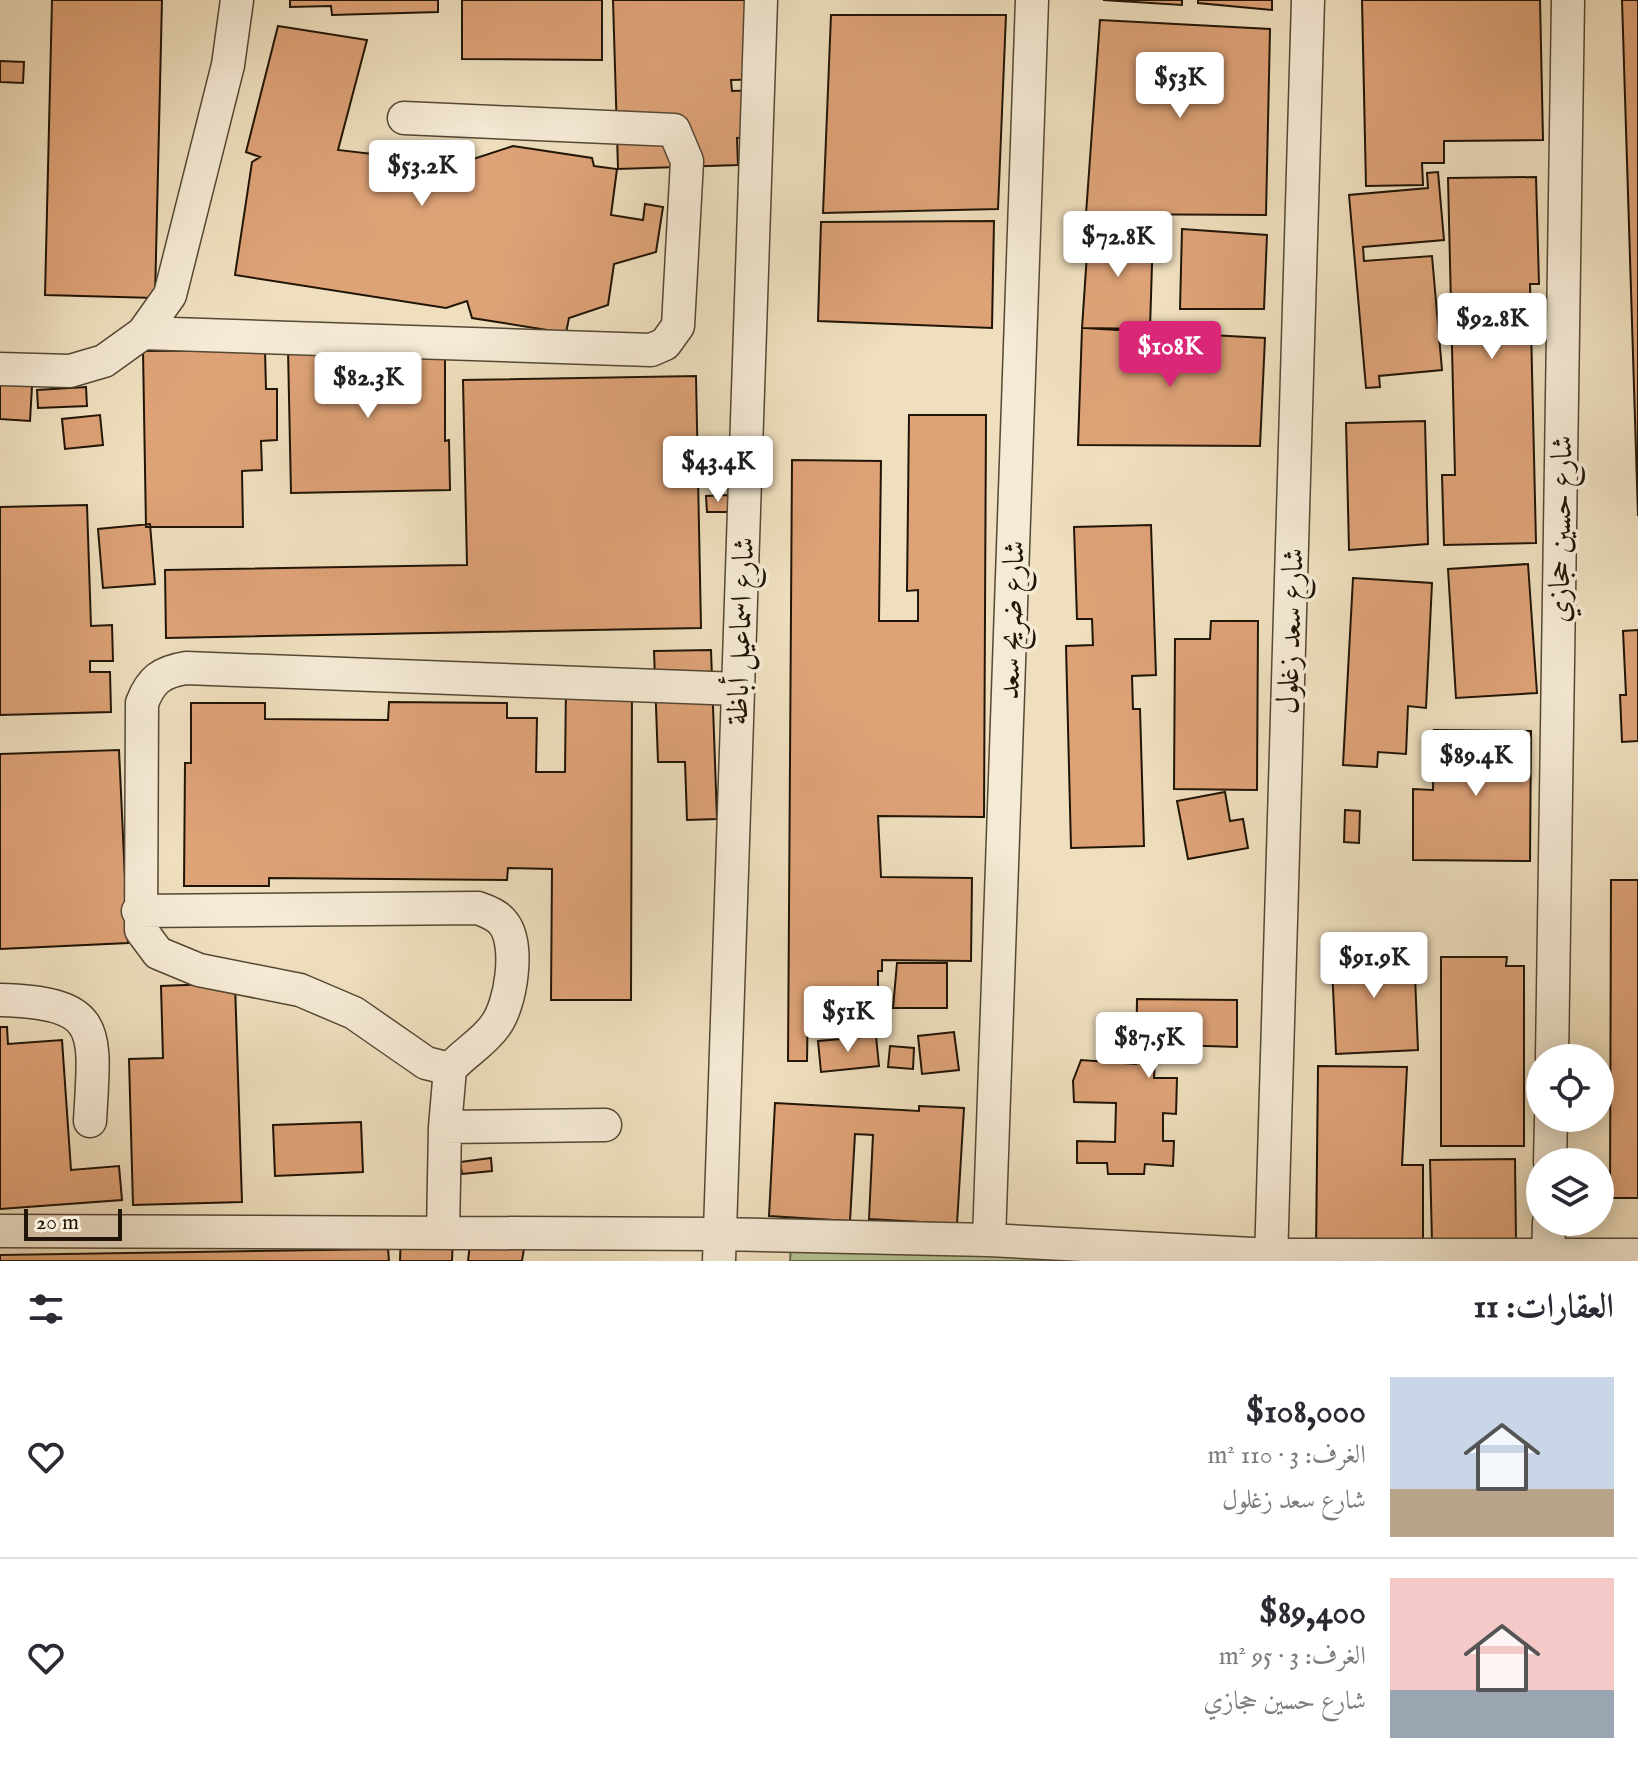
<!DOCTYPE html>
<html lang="ar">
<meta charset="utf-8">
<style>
body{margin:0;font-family:"IM FELL English",Amiri,serif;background:#f2f2f3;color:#2b2b33;direction:rtl;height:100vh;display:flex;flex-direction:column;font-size:30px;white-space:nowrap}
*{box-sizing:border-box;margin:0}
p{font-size:26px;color:#7c7c81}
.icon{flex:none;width:44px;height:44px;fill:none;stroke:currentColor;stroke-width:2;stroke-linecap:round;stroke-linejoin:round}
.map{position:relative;height:1261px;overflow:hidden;direction:ltr}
.panel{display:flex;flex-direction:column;background:#fff;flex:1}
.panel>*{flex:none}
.buttons{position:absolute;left:1526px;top:1044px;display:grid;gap:16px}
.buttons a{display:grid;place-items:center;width:88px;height:88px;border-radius:50%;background:#fff;box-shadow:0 4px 20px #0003;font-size:40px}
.scale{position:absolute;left:24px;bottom:20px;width:98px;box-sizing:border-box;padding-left:8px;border:4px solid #201506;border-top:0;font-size:22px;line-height:28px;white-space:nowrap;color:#201506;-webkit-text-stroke:6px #f5ead5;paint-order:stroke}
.price{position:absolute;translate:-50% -68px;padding:0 18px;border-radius:8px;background:#fff;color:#222;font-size:26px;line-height:52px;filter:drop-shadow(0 2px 4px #0008)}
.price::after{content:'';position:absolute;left:50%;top:48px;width:24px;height:18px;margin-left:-12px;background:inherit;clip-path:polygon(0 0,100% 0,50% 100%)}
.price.selected{background:#db2777;color:#fff}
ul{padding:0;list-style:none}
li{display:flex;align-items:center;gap:24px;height:200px;padding:0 24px}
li+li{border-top:2px solid #e1e1e2}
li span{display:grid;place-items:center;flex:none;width:224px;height:160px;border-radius:0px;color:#555}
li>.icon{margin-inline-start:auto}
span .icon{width:96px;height:96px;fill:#fffc;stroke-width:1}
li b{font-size:34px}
h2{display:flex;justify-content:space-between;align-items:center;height:96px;padding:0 24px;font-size:34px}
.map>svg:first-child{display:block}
.park{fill:url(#park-tufts);stroke:#6a6c4e;stroke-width:2}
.building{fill:#dea277;stroke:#201506;stroke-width:2}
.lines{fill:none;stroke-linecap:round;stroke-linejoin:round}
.minor-casing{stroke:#544834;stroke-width:35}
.minor{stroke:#f5ead5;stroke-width:32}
.labels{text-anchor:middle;stroke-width:7;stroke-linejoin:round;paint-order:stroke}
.street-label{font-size:30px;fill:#201506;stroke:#f5ead5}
</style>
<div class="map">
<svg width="1638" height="1261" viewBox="0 0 1638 1261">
<defs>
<pattern id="park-tufts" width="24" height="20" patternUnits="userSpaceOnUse" patternTransform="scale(2)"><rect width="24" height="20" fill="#b4c395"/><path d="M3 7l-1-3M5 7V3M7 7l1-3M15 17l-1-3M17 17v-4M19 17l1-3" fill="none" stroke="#9aa77f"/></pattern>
</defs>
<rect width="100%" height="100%" fill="#efdfbe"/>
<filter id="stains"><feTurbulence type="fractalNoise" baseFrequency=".0025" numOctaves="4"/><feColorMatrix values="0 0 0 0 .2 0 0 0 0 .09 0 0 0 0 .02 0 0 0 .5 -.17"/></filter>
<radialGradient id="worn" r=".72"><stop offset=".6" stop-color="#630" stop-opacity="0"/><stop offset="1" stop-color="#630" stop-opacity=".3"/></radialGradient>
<path class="park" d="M791 1245 1205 1261H790Z"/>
<path class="building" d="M52 0H162L155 298 45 295Z
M290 0H438V12L332 15 331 6 290 7Z
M462 0H602V60L462 59Z
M613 0H766L769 79 731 80 732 91 764 90 766 137 737 138 738 165 618 169Z
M1103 0H1182V5Z
M1198 0H1272V10L1198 3Z
M1362 0H1540L1543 140 1444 141V163H1422L1423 185 1366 186Z
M1622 0H1638V516Z
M831 15H1006L998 209 823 213Z
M1100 20 1270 29 1266 215 1086 214Z
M278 26 367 40 338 150 458 164 513 146 592 158 594 166 617 169 611 215 643 220 645 204 663 207 656 252 614 264 608 305 569 318 566 333 472 318 467 301 446 308 235 275 252 162 260 157 246 152Z
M0 61 24 62 23 83 0 82Z
M1438 172 1444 240 1363 247 1364 261 1432 256 1442 370 1379 376 1380 387 1366 388 1349 195 1428 188 1427 173Z
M1536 177 1539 284H1530L1536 543 1444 545 1442 475H1455L1448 178Z
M994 221 992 328 818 321 821 222Z
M1089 224 1153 232 1150 329 1082 328Z
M1182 229 1267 235 1264 309H1180Z
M1082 328 1265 338 1260 446 1078 445Z
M445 346V441L449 440 450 490 291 493 288 349Z
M265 350 266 389H277V440L261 441 262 470 242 471 243 527H146L143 351Z
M696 376 701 628 166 638 165 570 467 565 463 380Z
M0 384 32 386 30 421 0 419Z
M86 387 87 406 38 408 37 390Z
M100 415 103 445 65 449 62 419Z
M909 415H986L984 817 878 816 881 877 972 878 971 961 882 960V971H878V1012L830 1011V1004H808L807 1061H788L792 460 881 461 879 621H918V590L907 591Z
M1425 421 1428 544 1349 550 1346 423Z
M728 495 729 512H707L706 496Z
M87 505 91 626 112 625 113 661H90V672H110L111 712 0 715V507Z
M150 524 155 584 103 588 98 529Z
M1151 525 1156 675 1132 676 1133 709H1140L1144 846 1071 848 1066 646 1093 645 1092 619H1077L1074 527Z
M1528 564 1537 693 1456 698 1448 569Z
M1353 578 1432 583 1426 708 1408 706 1406 754 1378 752 1377 767 1343 765Z
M1211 621H1258L1257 790 1174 789 1175 639H1210Z
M1638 630V741L1622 742 1620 695H1626L1623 631Z
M711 650 717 819 687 820 685 762H658L654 651Z
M566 683H632L631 1000H551L552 869 508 868 507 880 269 878V886H184L185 763H191V703H265V719L388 720 389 702 507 703V718H537L536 772H565Z
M1434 730 1531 731 1530 861 1413 860V789L1433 790Z
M119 750 128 943 0 949V754Z
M1225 792 1230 821 1243 819 1248 848 1188 859 1177 801Z
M1345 810 1360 811 1359 843 1344 842Z
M1611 880H1638V1198H1610Z
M1360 941V953L1414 951 1418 1050 1336 1054 1331 943Z
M1441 957H1507L1506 966H1524V1146H1441Z
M897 963H947V1008H893Z
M235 983 242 1202 133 1205 129 1059 163 1058 161 986Z
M1137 999 1237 1000V1047L1176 1045 1175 1063 1155 1062 1154 1078H1177L1176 1114 1163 1113V1141H1174L1173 1166 1145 1164 1144 1174H1108L1107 1163H1077V1141L1115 1142 1116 1103 1074 1102 1073 1081 1081 1060 1136 1064Z
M0 1027H7L8 1044 62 1040 71 1170 119 1166 122 1200 0 1209Z
M954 1032 959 1070 922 1074 918 1036Z
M876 1036 879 1066 821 1072 818 1041Z
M890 1046 914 1048 913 1069 888 1067Z
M1318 1066 1407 1067 1402 1165H1423V1252L1316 1251Z
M775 1103 919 1111V1106L964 1108 957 1224 869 1219 873 1135 855 1134 850 1221 769 1216Z
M361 1122 363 1172 275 1176 273 1125Z
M491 1158 492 1171 462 1174 460 1162Z
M1515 1159 1516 1241 1432 1242 1430 1160Z
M401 1232 453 1235 452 1261H400Z
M471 1235 525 1242 522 1261H468Z
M388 1249 389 1261H0V1255Z"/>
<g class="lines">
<g class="minor-casing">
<path id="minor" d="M143 333 651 350 665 344 678 326 687 161 674 130 404 118
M0 369 70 371 104 361 143 333 170 295 228 65 237 0
M138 911 478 908C488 912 498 915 504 924 520 946 511 1005 495 1026 483 1043 464 1053 450 1069L445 1127 443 1233
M0 1000C104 1003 95 1030 90 1121
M1552 1058 1568 0
M450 1069 426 1063 354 1013 300 990 199 970 158 953 141 930 142 703C151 680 161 672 186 668L738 689
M445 1127 605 1125
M1550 1162 1551 1118
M0 1231 719 1234 989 1240 1271 1255H1638
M989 1240 1032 0
M719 1261 761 0
M1271 1261 1308 0
M1548 1261 1549 1222"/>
</g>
<use href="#minor" class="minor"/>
</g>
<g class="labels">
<g class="street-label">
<text transform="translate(1560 529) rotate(-89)" y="10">شارع حسين حجازي</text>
<text transform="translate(1011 620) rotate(-88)" y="10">شارع ضريح سعد</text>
<text transform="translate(740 631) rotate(-88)" y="10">شارع اسماعيل أباظة</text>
<text transform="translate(1290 631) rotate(-88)" y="10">شارع سعد زغلول</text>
</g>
</g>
<rect width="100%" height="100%" filter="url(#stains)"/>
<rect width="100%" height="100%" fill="url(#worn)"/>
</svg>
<div class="buttons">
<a><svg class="icon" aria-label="locate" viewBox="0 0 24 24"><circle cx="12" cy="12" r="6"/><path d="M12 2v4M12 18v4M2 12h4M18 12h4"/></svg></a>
<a><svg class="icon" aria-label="layers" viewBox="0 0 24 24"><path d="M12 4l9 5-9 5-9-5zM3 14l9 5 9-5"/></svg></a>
</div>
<div class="scale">20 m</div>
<b class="price" style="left:1180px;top:120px">$53K</b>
<b class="price" style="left:422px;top:208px">$53.2K</b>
<b class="price" style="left:1118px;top:279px">$72.8K</b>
<b class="price" style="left:1492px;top:361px">$92.8K</b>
<b class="price selected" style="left:1170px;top:389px">$108K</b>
<b class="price" style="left:368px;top:420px">$82.3K</b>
<b class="price" style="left:718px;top:504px">$43.4K</b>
<b class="price" style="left:1476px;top:798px">$89.4K</b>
<b class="price" style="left:1374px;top:1000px">$91.9K</b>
<b class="price" style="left:848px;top:1054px">$51K</b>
<b class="price" style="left:1149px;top:1080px">$87.5K</b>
</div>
<section class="panel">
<h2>العقارات: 11<svg class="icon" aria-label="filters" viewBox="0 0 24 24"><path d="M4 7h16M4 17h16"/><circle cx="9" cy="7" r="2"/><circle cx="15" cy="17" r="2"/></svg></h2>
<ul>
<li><span style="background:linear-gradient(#c9d6e8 70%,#b9a48a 0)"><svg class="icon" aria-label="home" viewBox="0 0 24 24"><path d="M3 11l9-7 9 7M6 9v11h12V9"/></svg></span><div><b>$108,000</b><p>الغرف: 3 · 110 m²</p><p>شارع سعد زغلول</p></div><svg class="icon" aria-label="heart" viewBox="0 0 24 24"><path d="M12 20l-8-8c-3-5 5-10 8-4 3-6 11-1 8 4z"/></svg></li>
<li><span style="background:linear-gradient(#f6c9c9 70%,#9aa5b1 0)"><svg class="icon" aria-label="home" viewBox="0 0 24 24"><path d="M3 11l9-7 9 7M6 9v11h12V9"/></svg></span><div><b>$89,400</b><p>الغرف: 3 · 95 m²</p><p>شارع حسين حجازي</p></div><svg class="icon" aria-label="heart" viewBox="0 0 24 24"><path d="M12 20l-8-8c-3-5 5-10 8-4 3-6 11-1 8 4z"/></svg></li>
</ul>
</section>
